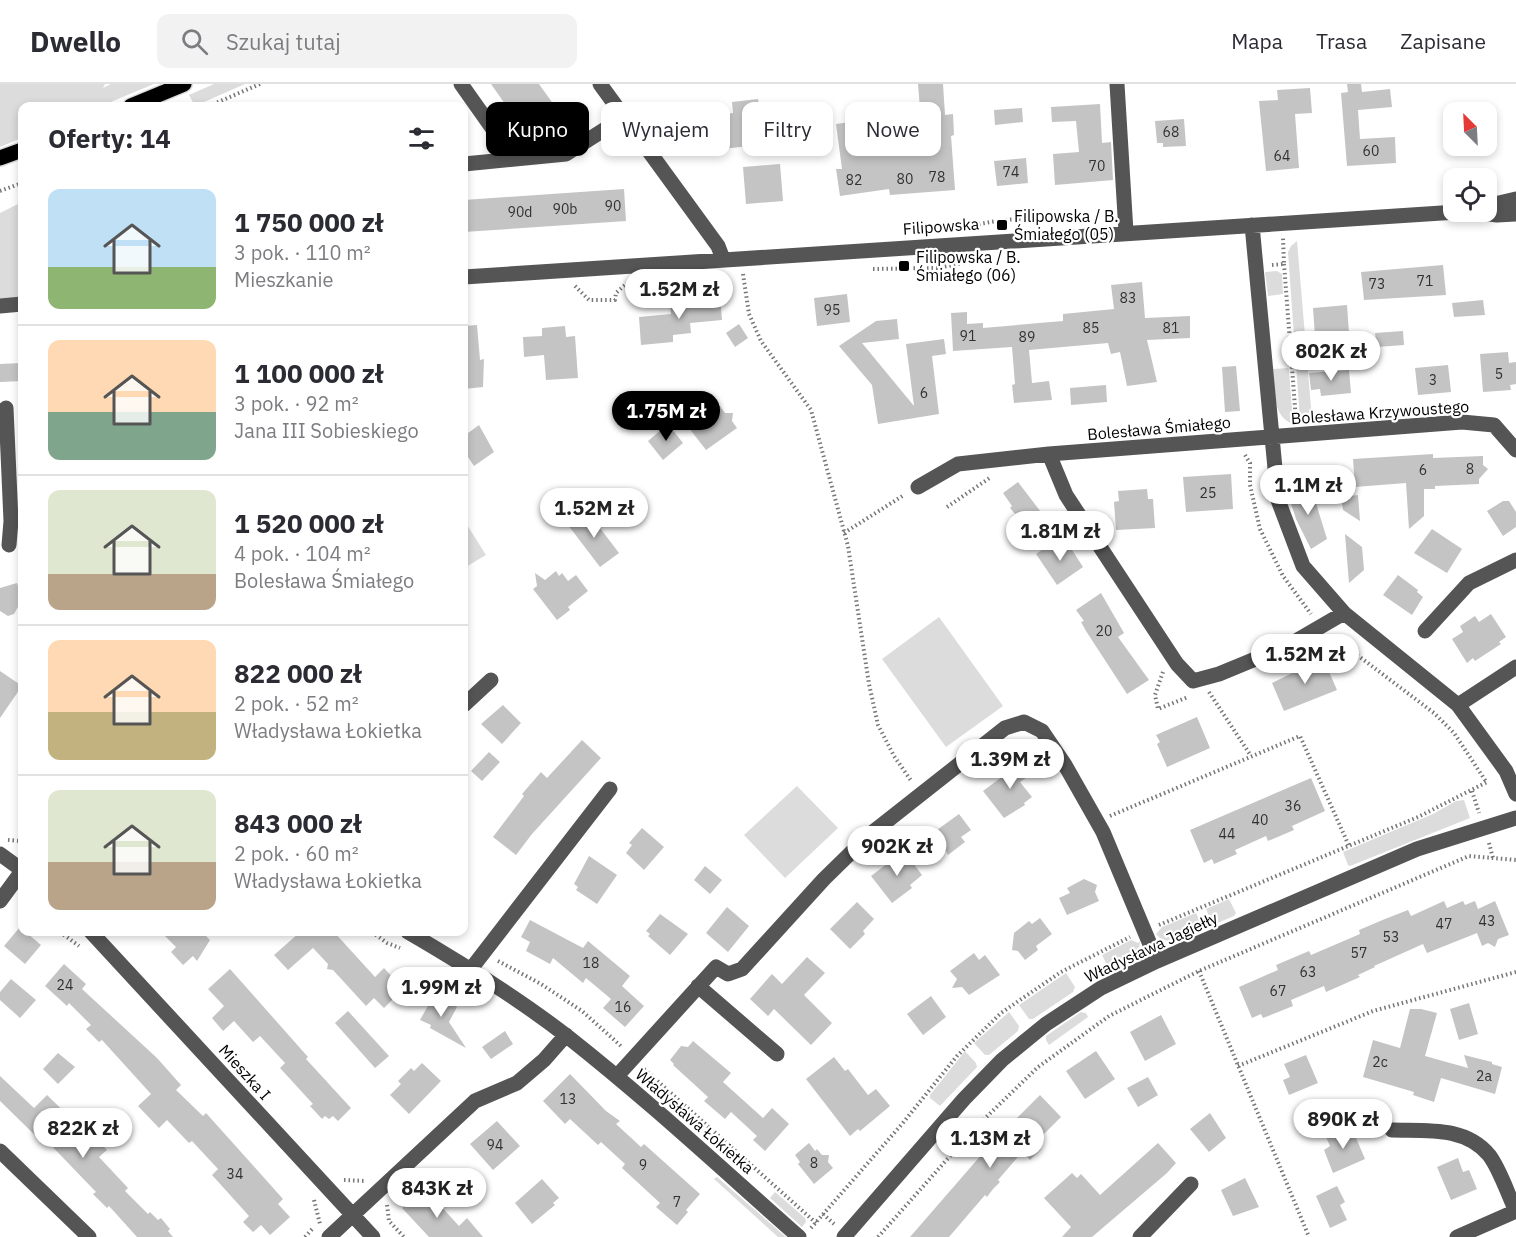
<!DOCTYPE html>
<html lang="pl">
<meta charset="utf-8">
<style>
body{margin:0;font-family:"IBM Plex Sans",sans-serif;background:#f2f2f3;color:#2b2b33;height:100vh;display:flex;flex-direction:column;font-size:22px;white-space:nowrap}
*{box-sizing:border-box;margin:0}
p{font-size:20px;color:#7c7c81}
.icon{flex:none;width:33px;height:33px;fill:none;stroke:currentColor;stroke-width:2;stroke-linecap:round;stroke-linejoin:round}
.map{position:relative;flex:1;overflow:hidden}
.drawer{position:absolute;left:18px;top:18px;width:450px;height:834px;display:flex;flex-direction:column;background:#fff;border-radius:12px;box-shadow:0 3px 9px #0003}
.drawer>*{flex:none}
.banner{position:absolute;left:486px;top:18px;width:570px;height:54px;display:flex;gap:12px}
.needle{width:39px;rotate:336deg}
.fabs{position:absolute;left:1443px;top:18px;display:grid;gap:12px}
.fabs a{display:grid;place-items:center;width:54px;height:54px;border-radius:12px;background:#fff;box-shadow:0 3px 9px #0003;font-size:30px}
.price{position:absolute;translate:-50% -51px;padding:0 14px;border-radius:21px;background:#fff;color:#222;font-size:20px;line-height:39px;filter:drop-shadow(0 2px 3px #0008)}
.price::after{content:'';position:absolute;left:50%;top:36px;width:18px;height:14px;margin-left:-9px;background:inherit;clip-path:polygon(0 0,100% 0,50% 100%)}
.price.selected{background:#000;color:#fff}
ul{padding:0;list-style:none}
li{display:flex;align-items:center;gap:18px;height:150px;padding:0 30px}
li+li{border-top:2px solid #e1e1e2}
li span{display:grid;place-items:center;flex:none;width:168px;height:120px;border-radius:12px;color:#555}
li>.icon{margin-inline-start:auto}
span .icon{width:72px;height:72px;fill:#fffc;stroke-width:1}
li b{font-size:26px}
h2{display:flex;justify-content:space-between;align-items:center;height:72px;padding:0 30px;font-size:26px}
.pill{padding:0 21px;border-radius:12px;background:#fff;box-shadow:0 3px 9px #0003;font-size:21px;line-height:54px}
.pill.selected{background:#000;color:#fff}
header{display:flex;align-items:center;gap:36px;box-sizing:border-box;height:84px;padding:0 30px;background:#fff;border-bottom:2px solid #e1e1e2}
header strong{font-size:28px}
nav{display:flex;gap:33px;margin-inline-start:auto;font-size:21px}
.search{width:420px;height:54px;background:#f2f2f3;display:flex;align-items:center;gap:15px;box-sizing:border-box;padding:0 21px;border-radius:12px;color:#7c7c81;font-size:22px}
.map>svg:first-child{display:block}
.green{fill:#dcdcdc}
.building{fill:#c4c4c4}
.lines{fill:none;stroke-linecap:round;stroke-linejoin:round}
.major-casing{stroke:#dbdbdb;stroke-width:18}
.path{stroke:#777;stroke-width:4;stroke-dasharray:1.5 3;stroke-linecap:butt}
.minor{stroke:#555;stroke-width:15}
.major{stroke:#000;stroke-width:15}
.poi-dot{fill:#000;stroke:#fff;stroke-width:2}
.labels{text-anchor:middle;stroke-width:4.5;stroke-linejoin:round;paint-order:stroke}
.number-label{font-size:14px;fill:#313131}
.poi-label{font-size:16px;fill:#000;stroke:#fff;text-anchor:start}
.street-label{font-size:16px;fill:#000;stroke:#fff}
</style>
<header>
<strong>Dwello</strong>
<div class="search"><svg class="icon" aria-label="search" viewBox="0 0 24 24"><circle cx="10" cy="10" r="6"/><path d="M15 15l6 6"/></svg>Szukaj tutaj</div>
<nav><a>Mapa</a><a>Trasa</a><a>Zapisane</a></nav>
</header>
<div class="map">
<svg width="1516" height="1153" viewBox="0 0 1516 1153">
<rect width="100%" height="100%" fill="#fff"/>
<path class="green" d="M0 0H105L103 4 111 0H154L101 22H22V54L0 63Z
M214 0H245L195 22 189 11Z
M22 118V213L0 215V129Z
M1297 157 1312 335 1300 336 1288 168 1291 162Z
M1277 187 1282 190 1283 210 1268 212 1265 188Z
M1288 284 1289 286 1293 340C1271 332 1275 305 1273 285Z
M464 436 486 471 464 484Z
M939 533 1003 622 946 663 882 575Z
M797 702 838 744 785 794 744 751Z
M1464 716 1470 734 1350 782 1348 781 1343 768 1433 730 1456 717Z
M1229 815 1236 829 1234 832 1215 840 1212 839 1206 825Z
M1196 829 1202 842 1201 846C1187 852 1169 865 1156 850L1162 843Z
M1131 856 1138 859 1140 857C1140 873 1124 885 1109 885L1102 871Z
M1066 889 1075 903 1073 908 1033 935H1029L1019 921Z
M1009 928 1019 942 1018 947 989 971H985L974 959Z
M1081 928 1086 929 1088 933 1049 961 1046 956V952Z
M965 967 976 979 977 983 940 1022 930 1014V1011Z
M717 1093 786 1153H778L714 1095Z
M775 1108 805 1134 806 1138 802 1143 770 1114Z"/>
<path class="building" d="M491 0H539L559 28 527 51Z
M918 0H943L945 31 953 30 954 51 951 52 955 106 890 111 889 105 840 112 836 85H842L836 40 864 36 865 40 917 37V26L920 25Z
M1347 0H1361L1362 8 1390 5 1392 23 1358 26 1360 55 1395 53 1396 79 1347 82 1341 9 1348 8Z
M1310 4 1312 29 1295 30 1299 84 1266 87 1259 17 1278 16 1277 6Z
M758 15 760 27 775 25 778 50 748 52 749 62 714 66 711 31 733 29 732 18Z
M1100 20 1102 59 1111 58 1113 96 1055 101 1053 70 1079 68 1076 37 1052 38 1051 23Z
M1022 24 1023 38 995 41 994 26Z
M1184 35 1186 62 1163 63V59H1157L1155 37Z
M1026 74 1028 99 997 102 994 77Z
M780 80 783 117 746 120 743 83Z
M624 105 626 137 464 148V116Z
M1443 181 1446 211 1364 216 1361 188Z
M1142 198 1145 234 1190 232V254L1147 256 1157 298 1127 302 1120 268 1111 270 1108 259 1029 266 1032 299 1049 297 1052 316 1014 319 1012 301 1015 300 1012 263 953 267 951 229 967 228V240L983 239V244L1063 237V230L1114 225 1111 201Z
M847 210 850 238 817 242 814 214Z
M720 213 722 236 690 239 691 249 673 251V258L641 261 639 233 671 230 670 218Z
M1483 216 1485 231 1454 233 1452 219Z
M1347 221 1349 249 1315 252 1313 224Z
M897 235 899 255 862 259 914 322 906 260 944 255 946 270 932 272 939 330 878 340 872 301 839 262 876 237Z
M739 240 748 254 735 263 726 249Z
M477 241 480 276 484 275 483 303 464 305V242Z
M565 242 566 253 575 252 578 294 546 296 544 271 524 273 523 253 542 252V244Z
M1403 247 1404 261 1377 263 1375 249Z
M1508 268 1509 279 1516 278V300L1510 301 1511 306 1483 308 1480 270Z
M22 279V297L0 298V280Z
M1448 281 1451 308 1418 311 1415 284Z
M1236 282 1240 327 1225 328 1222 283Z
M1349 286 1351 309 1321 312 1320 305 1311 306 1309 289Z
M1106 301 1107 318 1071 321 1070 304Z
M719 321 725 329H733L732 337 737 344 706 366 689 344Z
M668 340 683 359 663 376 648 357Z
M479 341 494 368 474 382 464 367V352Z
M1433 370V374L1483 372V381L1488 385 1479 395V400L1435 402V405H1424V432L1409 445 1406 399 1355 403 1353 375Z
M1231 390 1233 425 1186 428 1183 393Z
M1018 398 1047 436 1032 446 1027 439 1020 444 1012 432 1015 430 1010 424 1012 422 1003 409Z
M1311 403 1327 455 1311 465 1296 435 1288 410Z
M1147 405 1148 415H1153L1155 444 1116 446 1114 418 1119 417 1118 407Z
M1358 411 1360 437 1343 426 1341 413Z
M1503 417H1509L1516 428V443L1503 452 1487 427Z
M587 427 619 469 600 483 568 441Z
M1432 445 1462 465 1447 489 1414 469Z
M1345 450 1362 463 1364 486 1349 499Z
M1053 458 1057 465 1067 458 1083 483 1057 501 1036 470Z
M556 487 559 492 562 489 568 497 576 491 588 507 568 523 570 526 557 536 533 505 537 502 535 489 545 496Z
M1398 491 1418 506 1417 508 1423 513 1412 531 1383 511Z
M17 499 19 506 22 508V516L14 530 8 532 0 527V504Z
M1101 509 1124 549 1118 553 1149 596 1127 610 1086 547 1081 538 1084 537 1076 526Z
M1491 530 1506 553 1499 558 1501 560 1475 577 1473 574 1467 579 1452 555 1463 548 1460 542 1475 532 1479 538Z
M1323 574 1337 606 1284 627 1272 599Z
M0 587 22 602 0 634Z
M503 621 521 639 502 660 481 640Z
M1197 633 1210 664 1167 683 1157 660 1160 658 1156 651Z
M582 656 601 674 532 750 516 771 493 753 524 712 522 710 541 688 547 694Z
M489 668 500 678 482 697 471 687Z
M1018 674 1030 691 1020 698 1032 713 1024 719 1025 721 1004 734 983 707 1007 689 1004 685Z
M1311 694 1325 727 1292 742 1294 746 1268 757 1266 752 1235 766 1237 770 1214 780 1212 775 1204 779 1190 746Z
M959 730 971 746 961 753 965 758 948 771 946 767 935 766 936 759 930 751Z
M642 744 664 763 644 786 626 769 632 761 629 759Z
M904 767 922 791 910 801 912 804 892 819 871 792Z
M589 772 617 791 597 820 576 806 578 803 574 800Z
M705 782 722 796 710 810 694 796Z
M1084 795 1097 801 1095 808 1099 817 1067 831 1059 814 1070 809 1067 804Z
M1444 817 1447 824 1463 817 1465 821 1475 817 1478 825 1495 817 1509 851 1498 855 1495 863 1488 859 1482 862 1477 849 1427 869 1423 860 1374 882 1375 883 1358 891 1360 893 1326 908 1324 902 1291 916 1293 922 1263 934 1261 930 1252 934 1239 903 1278 886 1276 881 1309 867 1311 871 1360 850 1359 846 1385 835 1408 826 1411 832Z
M857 818 874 835 863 847 865 850 850 865 830 845Z
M727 823 749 842 728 868 706 849Z
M660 830 688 850 670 871 648 852 650 850 646 847Z
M1040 834 1052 850 1036 862 1038 866 1025 876 1018 867 1012 866 1014 849 1029 837 1032 840Z
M530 836 583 864 588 857 630 892 622 902 644 922 625 943 603 924 611 915 586 894 583 899 553 874 550 880 526 867 530 858 521 853Z
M20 843 41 861 25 880 4 862Z
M161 848H202L210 856 197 877 193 872 183 881 171 868 176 863Z
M298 848H334L375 893 384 884 403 905 384 924 374 914 366 922 333 886 327 885 328 880 313 864 288 886 274 871 299 849Z
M974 869 979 876 985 871 1000 891 969 911 962 903 952 904 957 895 950 887Z
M807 873 825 889 804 911 832 939 811 961 774 925 768 932 750 915 772 890 782 900Z
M64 880 86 900 82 905 157 974 181 1001 176 1006 203 1032 206 1029 283 1115 278 1120 290 1133 270 1151 261 1141 253 1148 243 1138 249 1132 212 1091 218 1085 192 1057 189 1059 167 1036 159 1044 138 1022 151 1010 102 956 99 958 86 945 91 941 69 919 67 922 45 902Z
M230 885 308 973 306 975 351 1024 338 1037 333 1032 329 1035 325 1032 322 1035 310 1022 313 1020 280 984 285 979 260 952 253 958 234 937 223 947 212 934 224 922 208 905Z
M11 895 36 916 20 934 0 916V908Z
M434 911 457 923 449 938 466 964 430 944 431 941 420 936Z
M931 912 946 933 923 951 907 930Z
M1469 919 1478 950 1459 956 1450 925Z
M1410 925H1421L1437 929 1425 972 1468 984 1464 971 1492 978V980L1502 983 1495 1010 1441 994 1434 1018 1413 1011 1414 1008 1363 993 1373 956 1400 964Z
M348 927 389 972 375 984 335 939Z
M1161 931 1176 960 1145 977 1130 948Z
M505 947 513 960 491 975 482 963Z
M693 957 731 989 723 998 763 1034 772 1024 789 1040 765 1067 753 1056 757 1052 731 1028 725 1035 704 1017 708 1013 673 981 674 980 670 976 681 962 688 963Z
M1096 967 1115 995 1085 1015 1066 987Z
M58 969 75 983 58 1000 43 985Z
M1306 971 1318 999 1289 1011 1283 996 1290 993 1284 980Z
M834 973 845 987 848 985 868 1011 876 1005 890 1022 860 1047 858 1045 850 1052 806 995Z
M422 979 441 997 409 1030 390 1011 401 1000 398 997 411 984 414 987Z
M570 990 606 1027 620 1037 616 1040 641 1063 644 1060 700 1110 686 1126 688 1128 677 1141 656 1123 660 1119 622 1084 625 1080 601 1058 598 1061 570 1035 565 1040 543 1017Z
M0 992 34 1024 47 1011 85 1048 88 1046 107 1066 99 1073 128 1104 125 1107 148 1130 150 1128 158 1136 161 1134 170 1145 168 1147 173 1153H137L109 1122 107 1124 93 1110 96 1108 45 1055 42 1058 0 1017Z
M1148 993 1158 1011 1138 1023 1127 1004Z
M1040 1011 1061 1033 1035 1059 1041 1065 1030 1076 1022 1068 998 1096 1000 1098 993 1105 987 1113 985 1111 949 1153H910L989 1062Z
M1210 1029 1226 1054 1209 1068 1190 1045Z
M497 1037 520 1062 493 1086 470 1060Z
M1351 1042 1365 1075 1333 1089 1324 1066 1330 1062 1326 1053Z
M809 1059 815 1067 817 1065 822 1071H829L828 1078 833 1084 814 1100 798 1080 800 1078 795 1071Z
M1158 1059 1176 1079 1167 1089 1092 1153H1062L1071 1143 1044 1114 1072 1089 1077 1094 1081 1090 1100 1111Z
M1458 1074 1463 1088 1469 1086 1477 1105 1451 1116 1437 1083Z
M1245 1094 1259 1123 1233 1132 1221 1106Z
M542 1095 559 1114 553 1119 555 1121 532 1140 515 1119Z
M1337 1102 1345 1118 1340 1121 1347 1136 1330 1144 1316 1112Z
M427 1107 459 1142 467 1134 483 1153H429L402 1124 416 1111 419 1114Z"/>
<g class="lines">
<g class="major-casing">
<path id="major" d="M131 22 184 0
M0 74 22 66"/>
</g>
<path class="path" d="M209 22 260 0
M0 107 22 99
M970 142C1004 134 1039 133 1073 135
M1284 180 1296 336
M1272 181 1284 180 1283 154
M873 185 937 184 964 179
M743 190 749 230 761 257 811 326 848 462 869 600 878 641 894 672 912 698
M575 202 589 216H615L616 209 627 199
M1245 371 1250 379V401L1260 445 1283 492 1311 530
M947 423 991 393
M844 449 904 411
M1332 552 1434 629 1454 649 1487 699
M1163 588 1155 611 1158 625 1188 613
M1209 608 1251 672
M1472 707 1479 729
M1110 732 1300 652 1349 762
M8 756 22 757
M1489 759 1493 774
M1159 841 1418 733 1487 698
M60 848 79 862
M372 848 387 859 400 864
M498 877 541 900 582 927 622 963
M1199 887 1309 1153
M1238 982 1373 927 1516 888
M644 985 816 1139
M344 1096 366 1097
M314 1116 320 1140
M387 1121 389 1137 404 1153
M823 1130 834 1140
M811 1144 902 1040 957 972 1001 929 1061 888 1130 853
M305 1153 314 1143
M878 1153 975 1044 1038 983 1109 932 1199 887 1469 772 1516 776"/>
<path class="minor" d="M461 0 514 75
M600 0 718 162 723 175
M1117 0 1126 148
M464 80 566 70 624 33
M1486 122 1516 115
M1475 128 1497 131 1516 130
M1252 141 1278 416 1303 482 1344 529 1458 621 1506 687 1516 710
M464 193 1457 128
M0 222 22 220
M6 324 11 437 9 461
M918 403 958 380 1049 370
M1344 529 1289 561 1219 590 1193 597 1177 580 1066 411 1049 370 1462 338 1494 341 1516 366
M1425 547 1469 499 1516 476
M464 621 491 596
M1458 621 1516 583
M0 770 22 786
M0 817 22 787
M91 848 373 1153
M408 848C463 880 518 914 568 953 648 1016 723 1086 799 1153
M471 885 610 705
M698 902 777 970
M617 992 716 883 728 890 742 885 824 795 868 752 1005 644 1024 638 1042 647 1065 681 1103 748 1157 877
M1392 1046C1426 1047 1465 1042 1489 1071 1500 1085 1508 1111 1516 1127
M0 1067 89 1153
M329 1153 475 1017 517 999 544 976 566 951
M844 1153 964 1015 1002 976 1046 940 1101 904 1157 877 1417 765 1516 734
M1140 1153 1191 1100
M1457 1153 1516 1127"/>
<use href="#major" class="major"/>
</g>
<g class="poi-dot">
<rect x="996" y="135" width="12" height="12" rx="3"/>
<rect x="898" y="176" width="12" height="12" rx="3"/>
</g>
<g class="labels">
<g class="number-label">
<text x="1171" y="53">68</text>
<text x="1371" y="72">60</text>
<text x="1282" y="77">64</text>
<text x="1097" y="87">70</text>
<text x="1011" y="93">74</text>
<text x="937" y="98">78</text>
<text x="905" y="100">80</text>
<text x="854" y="101">82</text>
<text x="613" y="127">90</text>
<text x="565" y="130">90b</text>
<text x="520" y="133">90d</text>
<text x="1425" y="202">71</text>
<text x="1377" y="205">73</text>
<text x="1128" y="219">83</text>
<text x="832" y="231">95</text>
<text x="1091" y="249">85</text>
<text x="1171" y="249">81</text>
<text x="968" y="257">91</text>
<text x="1027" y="258">89</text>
<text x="1499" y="295">5</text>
<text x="1433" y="301">3</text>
<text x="924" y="314">6</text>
<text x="1470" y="390">8</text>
<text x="1423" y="391">6</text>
<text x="1208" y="414">25</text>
<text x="1104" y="552">20</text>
<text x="1293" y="727">36</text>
<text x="1260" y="741">40</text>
<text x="1227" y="755">44</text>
<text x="1487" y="842">43</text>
<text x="1444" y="845">47</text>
<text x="1391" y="858">53</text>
<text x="1359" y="874">57</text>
<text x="591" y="884">18</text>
<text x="1308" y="893">63</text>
<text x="65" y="906">24</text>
<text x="1278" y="912">67</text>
<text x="623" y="928">16</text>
<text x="1380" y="983">2c</text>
<text x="1484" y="997">2a</text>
<text x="568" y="1020">13</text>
<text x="495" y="1066">94</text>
<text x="814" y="1084">8</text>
<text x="643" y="1086">9</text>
<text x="235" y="1095">34</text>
<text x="677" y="1123">7</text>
</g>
<g class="poi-label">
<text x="1014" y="138">Filipowska / B.<tspan x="1014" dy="18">Śmiałego (05)</tspan></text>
<text x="916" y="179">Filipowska / B.<tspan x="916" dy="18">Śmiałego (06)</tspan></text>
</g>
<g class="street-label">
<text transform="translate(941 142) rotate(-4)" y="6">Filipowska</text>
<text transform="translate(1380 328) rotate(-4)" y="6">Bolesława Krzywoustego</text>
<text transform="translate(1159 344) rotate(-5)" y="6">Bolesława Śmiałego</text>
<text transform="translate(1151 863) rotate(-25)" y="6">Władysława Jagiełły</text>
<text transform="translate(245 988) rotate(48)" y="6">Mieszka I</text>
<text transform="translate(695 1037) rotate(41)" y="6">Władysława Łokietka</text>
</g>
</g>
</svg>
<div class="fabs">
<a><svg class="needle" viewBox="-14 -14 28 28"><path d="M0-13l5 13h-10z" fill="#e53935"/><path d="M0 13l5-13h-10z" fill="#7c7c81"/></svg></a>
<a><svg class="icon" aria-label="locate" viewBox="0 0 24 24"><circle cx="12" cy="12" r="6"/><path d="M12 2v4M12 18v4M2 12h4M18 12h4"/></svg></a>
</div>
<b class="price" style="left:679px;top:236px">1.52M zł</b>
<b class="price" style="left:1331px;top:298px">802K zł</b>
<b class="price selected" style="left:666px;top:358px">1.75M zł</b>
<b class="price" style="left:1308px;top:432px">1.1M zł</b>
<b class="price" style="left:594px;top:455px">1.52M zł</b>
<b class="price" style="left:1060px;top:478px">1.81M zł</b>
<b class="price" style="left:1305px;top:601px">1.52M zł</b>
<b class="price" style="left:1010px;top:706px">1.39M zł</b>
<b class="price" style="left:897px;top:793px">902K zł</b>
<b class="price" style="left:441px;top:934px">1.99M zł</b>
<b class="price" style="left:1343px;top:1066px">890K zł</b>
<b class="price" style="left:83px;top:1075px">822K zł</b>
<b class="price" style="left:990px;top:1085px">1.13M zł</b>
<b class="price" style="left:437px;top:1135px">843K zł</b>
<div class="banner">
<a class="pill selected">Kupno</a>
<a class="pill">Wynajem</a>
<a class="pill">Filtry</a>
<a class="pill">Nowe</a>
</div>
<section class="drawer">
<h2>Oferty: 14<svg class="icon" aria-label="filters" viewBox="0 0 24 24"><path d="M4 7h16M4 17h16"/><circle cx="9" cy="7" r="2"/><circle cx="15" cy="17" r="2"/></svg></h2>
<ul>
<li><span style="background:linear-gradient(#bfe0f5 65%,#8fb573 0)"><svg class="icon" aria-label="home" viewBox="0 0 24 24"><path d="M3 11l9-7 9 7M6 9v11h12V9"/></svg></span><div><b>1 750 000 zł</b><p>3 pok. · 110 m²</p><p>Mieszkanie</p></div></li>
<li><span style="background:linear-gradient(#ffd9b3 60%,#7fa58c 0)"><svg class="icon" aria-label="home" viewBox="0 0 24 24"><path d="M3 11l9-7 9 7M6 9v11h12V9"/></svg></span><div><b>1 100 000 zł</b><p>3 pok. · 92 m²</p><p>Jana III Sobieskiego</p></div></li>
<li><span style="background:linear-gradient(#dfe7d0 70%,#b9a48a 0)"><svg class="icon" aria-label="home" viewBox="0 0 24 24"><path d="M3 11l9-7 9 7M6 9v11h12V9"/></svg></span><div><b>1 520 000 zł</b><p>4 pok. · 104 m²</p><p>Bolesława Śmiałego</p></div></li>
<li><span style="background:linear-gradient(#ffd9b3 60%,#c2b280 0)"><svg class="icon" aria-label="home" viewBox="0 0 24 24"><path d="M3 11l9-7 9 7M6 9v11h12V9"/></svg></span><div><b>822 000 zł</b><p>2 pok. · 52 m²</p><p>Władysława Łokietka</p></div></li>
<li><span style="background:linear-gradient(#dfe7d0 60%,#b9a48a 0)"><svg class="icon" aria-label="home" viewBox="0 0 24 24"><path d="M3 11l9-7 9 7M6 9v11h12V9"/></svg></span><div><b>843 000 zł</b><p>2 pok. · 60 m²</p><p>Władysława Łokietka</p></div></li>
</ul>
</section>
</div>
